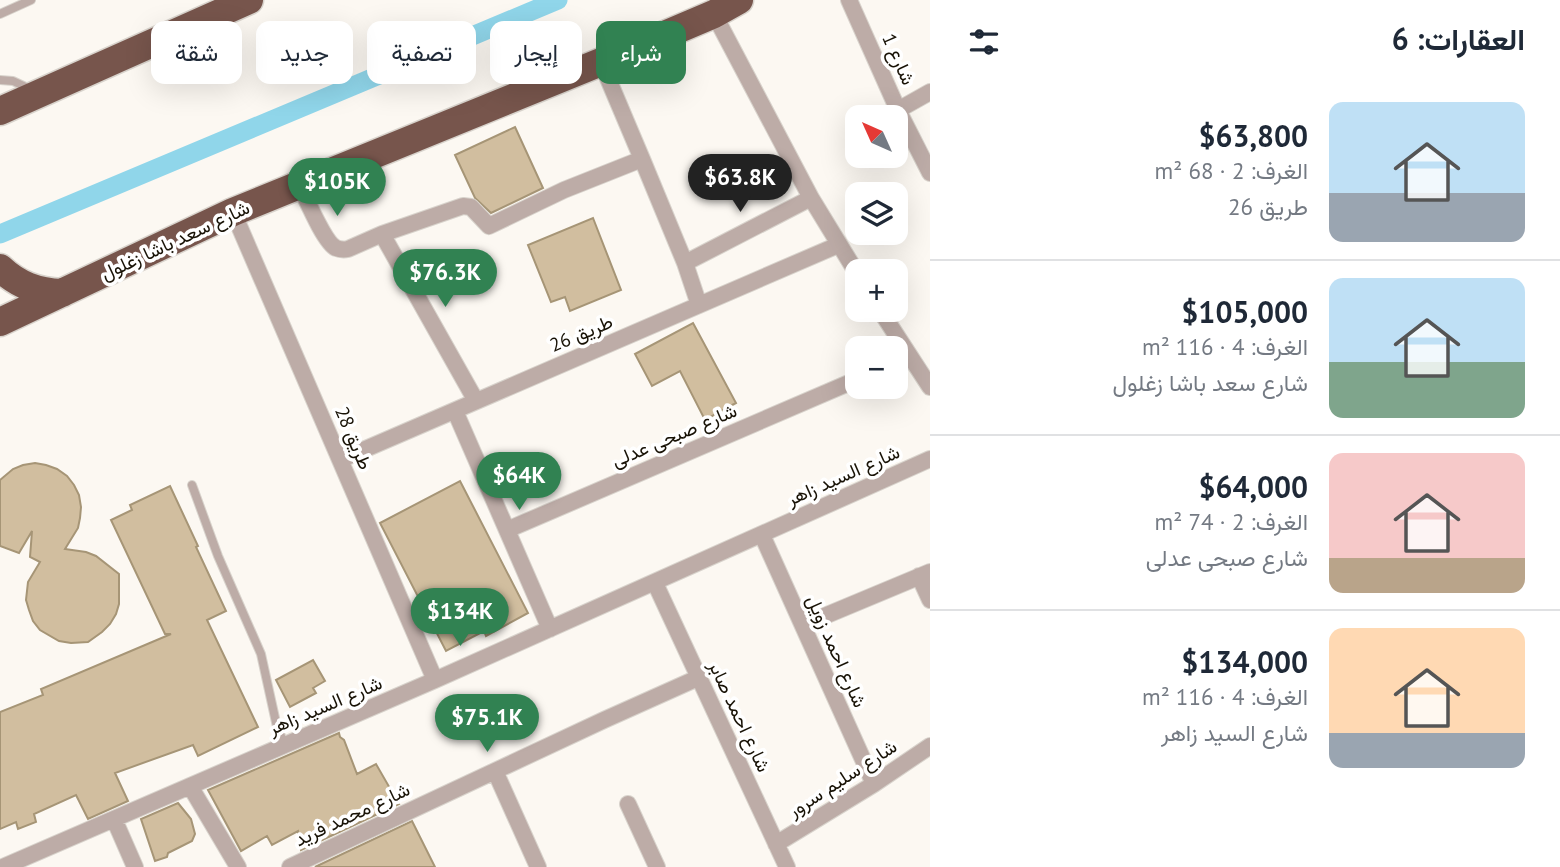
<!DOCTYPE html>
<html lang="ar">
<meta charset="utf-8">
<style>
body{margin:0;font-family:"PT Sans",Vazirmatn,sans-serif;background:#f6f6f7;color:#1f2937;direction:rtl;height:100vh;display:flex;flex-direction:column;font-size:26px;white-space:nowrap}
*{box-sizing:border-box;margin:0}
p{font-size:23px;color:#747a83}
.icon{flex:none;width:38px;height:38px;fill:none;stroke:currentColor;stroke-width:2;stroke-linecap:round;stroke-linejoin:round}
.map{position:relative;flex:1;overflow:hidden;direction:ltr}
.panel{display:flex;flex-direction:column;background:#fff;width:630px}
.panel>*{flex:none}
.hud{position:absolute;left:21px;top:21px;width:665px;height:63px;direction:rtl;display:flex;gap:14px}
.needle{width:46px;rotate:315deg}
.tools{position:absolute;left:845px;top:105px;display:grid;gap:14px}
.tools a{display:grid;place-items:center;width:63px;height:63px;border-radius:14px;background:#fff;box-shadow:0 7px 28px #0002;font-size:35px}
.price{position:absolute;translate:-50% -60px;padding:0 16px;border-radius:24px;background:#318252;color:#fff;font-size:23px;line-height:46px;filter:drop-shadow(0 2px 4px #0008)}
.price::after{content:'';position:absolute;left:50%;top:42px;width:21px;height:16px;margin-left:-10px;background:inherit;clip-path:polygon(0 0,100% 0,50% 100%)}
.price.on{background:#222;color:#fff}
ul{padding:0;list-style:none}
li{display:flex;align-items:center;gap:21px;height:175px;padding:0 35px}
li+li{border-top:2px solid #e0e1e3}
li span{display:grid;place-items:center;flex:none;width:196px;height:140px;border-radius:14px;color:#555}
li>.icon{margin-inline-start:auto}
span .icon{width:84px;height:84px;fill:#fffc;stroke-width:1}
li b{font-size:30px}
h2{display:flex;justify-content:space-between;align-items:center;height:84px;padding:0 35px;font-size:30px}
.chip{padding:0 24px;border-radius:14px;background:#fff;box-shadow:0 7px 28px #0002;font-size:24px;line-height:63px}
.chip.on{background:#318252;color:#fff}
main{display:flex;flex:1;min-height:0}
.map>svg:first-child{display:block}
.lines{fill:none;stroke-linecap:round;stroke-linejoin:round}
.canal{stroke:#90d6ea;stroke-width:19}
.building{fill:#d1be9f;stroke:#a69576;stroke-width:2}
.lane-casing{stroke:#d8d3cc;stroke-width:10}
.street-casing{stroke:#d8d3cc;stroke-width:18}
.highway-casing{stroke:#d8d3cc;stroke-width:31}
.lane{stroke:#bdaca7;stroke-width:8}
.street{stroke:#bdaca7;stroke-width:16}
.highway{stroke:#77554c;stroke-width:28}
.labels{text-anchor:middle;stroke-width:7;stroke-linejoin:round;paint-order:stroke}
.street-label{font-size:19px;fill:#181206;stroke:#fff}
</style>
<main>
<section class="panel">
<h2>العقارات: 6<svg class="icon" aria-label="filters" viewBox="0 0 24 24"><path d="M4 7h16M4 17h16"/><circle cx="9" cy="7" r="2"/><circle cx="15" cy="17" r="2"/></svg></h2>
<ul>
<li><span style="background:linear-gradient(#bfe0f5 65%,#9aa5b1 0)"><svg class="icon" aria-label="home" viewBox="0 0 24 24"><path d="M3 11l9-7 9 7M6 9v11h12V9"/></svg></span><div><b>$63,800</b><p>الغرف: 2 · 68 m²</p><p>طريق 26</p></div></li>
<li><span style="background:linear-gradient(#bfe0f5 60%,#7fa58c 0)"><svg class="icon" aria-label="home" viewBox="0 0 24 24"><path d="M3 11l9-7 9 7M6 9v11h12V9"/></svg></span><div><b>$105,000</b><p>الغرف: 4 · 116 m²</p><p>شارع سعد باشا زغلول</p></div></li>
<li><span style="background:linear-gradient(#f6c9c9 75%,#b9a48a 0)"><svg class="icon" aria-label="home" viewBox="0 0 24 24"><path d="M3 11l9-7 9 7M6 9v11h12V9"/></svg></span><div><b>$64,000</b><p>الغرف: 2 · 74 m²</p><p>شارع صبحى عدلى</p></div></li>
<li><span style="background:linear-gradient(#ffd9b3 75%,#9aa5b1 0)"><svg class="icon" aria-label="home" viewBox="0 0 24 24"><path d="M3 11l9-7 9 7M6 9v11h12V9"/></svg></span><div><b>$134,000</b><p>الغرف: 4 · 116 m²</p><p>شارع السيد زاهر</p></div></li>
</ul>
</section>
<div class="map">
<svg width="930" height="867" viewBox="0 0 930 867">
<rect width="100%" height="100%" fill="#fcf8f2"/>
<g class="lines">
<path class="canal" d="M0 234 558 0"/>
</g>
<path class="building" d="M515 127 543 188 491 213 475 198 455 155Z
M593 218 621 290 570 311 565 297 551 302 528 245Z
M693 323 736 403 705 420 680 371 652 386 635 354Z
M35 463 46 465 57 469 67 476 74 485 79 495 81 507 80 518 78 528 65 549 86 552 96 556 119 574V604L116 614 110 624 102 632 88 642 71 643 59 641 40 630 33 621 29 610 26 600 28 582 40 562 30 557 32 531 19 553 0 546V480L13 469 23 465Z
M460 481 528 613 486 636 484 631 446 651 380 523Z
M170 486 198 546 196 547 226 611 207 620 258 727 198 756 193 745 115 773 128 801 88 819 76 795 34 814 36 822 18 829 16 822 0 829V712L43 695 41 689 171 634H165L111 520 132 510 130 505Z
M313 660 325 681 313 688 316 693 290 707 276 680Z
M339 733 340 737 344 740 357 774 376 764 399 804 301 850 298 831 272 845 267 836 241 851 208 790Z
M178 803 191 819 195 834 192 841 168 853 167 857 155 861 141 819Z
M412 821 435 867H315Z"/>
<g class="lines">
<g class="lane-casing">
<path id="lane" d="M0 14 31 0
M0 80 13 81 30 89
M192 485 218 556 261 654 277 727 285 745"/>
</g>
<g class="street-casing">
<path id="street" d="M849 0 898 110 930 173
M714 14 811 198 858 275
M601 62 642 159
M898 110 930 92
M299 184C306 198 324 242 336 248 341 250 343 250 348 249L382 234 463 206 471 207 489 226 564 190 642 159 685 263 699 305
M233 212 435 680
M382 234 476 401
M685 263 811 198
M880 310 930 387
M455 411 550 629
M340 460 838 245
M507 530 858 379
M762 535 874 784
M919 576 930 600
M655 583 787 867
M803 625 930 572
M495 771 538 867
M190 786 238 867
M628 804 657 867
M114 819 135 867
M776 844 874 784 930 746
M3 867 435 680 930 459
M290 867 604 720 700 677"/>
</g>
<g class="highway-casing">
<path id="highway" d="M0 111 249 0
M0 268C18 285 37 292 62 293
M0 322 233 212 601 62 714 14 739 0"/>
</g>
<use href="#lane" class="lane"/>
<use href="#street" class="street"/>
<use href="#highway" class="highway"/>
</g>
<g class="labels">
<g class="street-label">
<text transform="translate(899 59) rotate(66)" y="7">شارع 1</text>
<text transform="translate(175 240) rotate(-25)" y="7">شارع سعد باشا زغلول</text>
<text transform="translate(581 333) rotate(-23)" y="7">طريق 26</text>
<text transform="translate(674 435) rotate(-23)" y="7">شارع صبحى عدلى</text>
<text transform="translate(354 438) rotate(67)" y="7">طريق 28</text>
<text transform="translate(843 475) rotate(-24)" y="7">شارع السيد زاهر</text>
<text transform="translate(837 651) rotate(66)" y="7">شارع احمد زويل</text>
<text transform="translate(325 705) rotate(-23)" y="7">شارع السيد زاهر</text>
<text transform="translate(740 716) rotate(65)" y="7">شارع احمد صابر</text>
<text transform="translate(842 778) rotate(-33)" y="7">شارع سليم سرور</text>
<text transform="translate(352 814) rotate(-25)" y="7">شارع محمد فريد</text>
</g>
</g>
</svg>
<div class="tools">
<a><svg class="needle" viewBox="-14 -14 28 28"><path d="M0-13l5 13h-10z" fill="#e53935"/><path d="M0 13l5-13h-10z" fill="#747a83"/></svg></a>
<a><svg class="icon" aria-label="layers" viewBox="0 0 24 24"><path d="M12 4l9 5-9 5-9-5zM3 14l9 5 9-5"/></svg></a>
<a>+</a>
<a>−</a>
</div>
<b class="price on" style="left:740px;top:214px">$63.8K</b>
<b class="price" style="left:337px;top:218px">$105K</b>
<b class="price" style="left:445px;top:309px">$76.3K</b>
<b class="price" style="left:519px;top:512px">$64K</b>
<b class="price" style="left:460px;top:648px">$134K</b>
<b class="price" style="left:487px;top:754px">$75.1K</b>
<div class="hud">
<a class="chip on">شراء</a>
<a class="chip">إيجار</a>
<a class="chip">تصفية</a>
<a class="chip">جديد</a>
<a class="chip">شقة</a>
</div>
</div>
</main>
